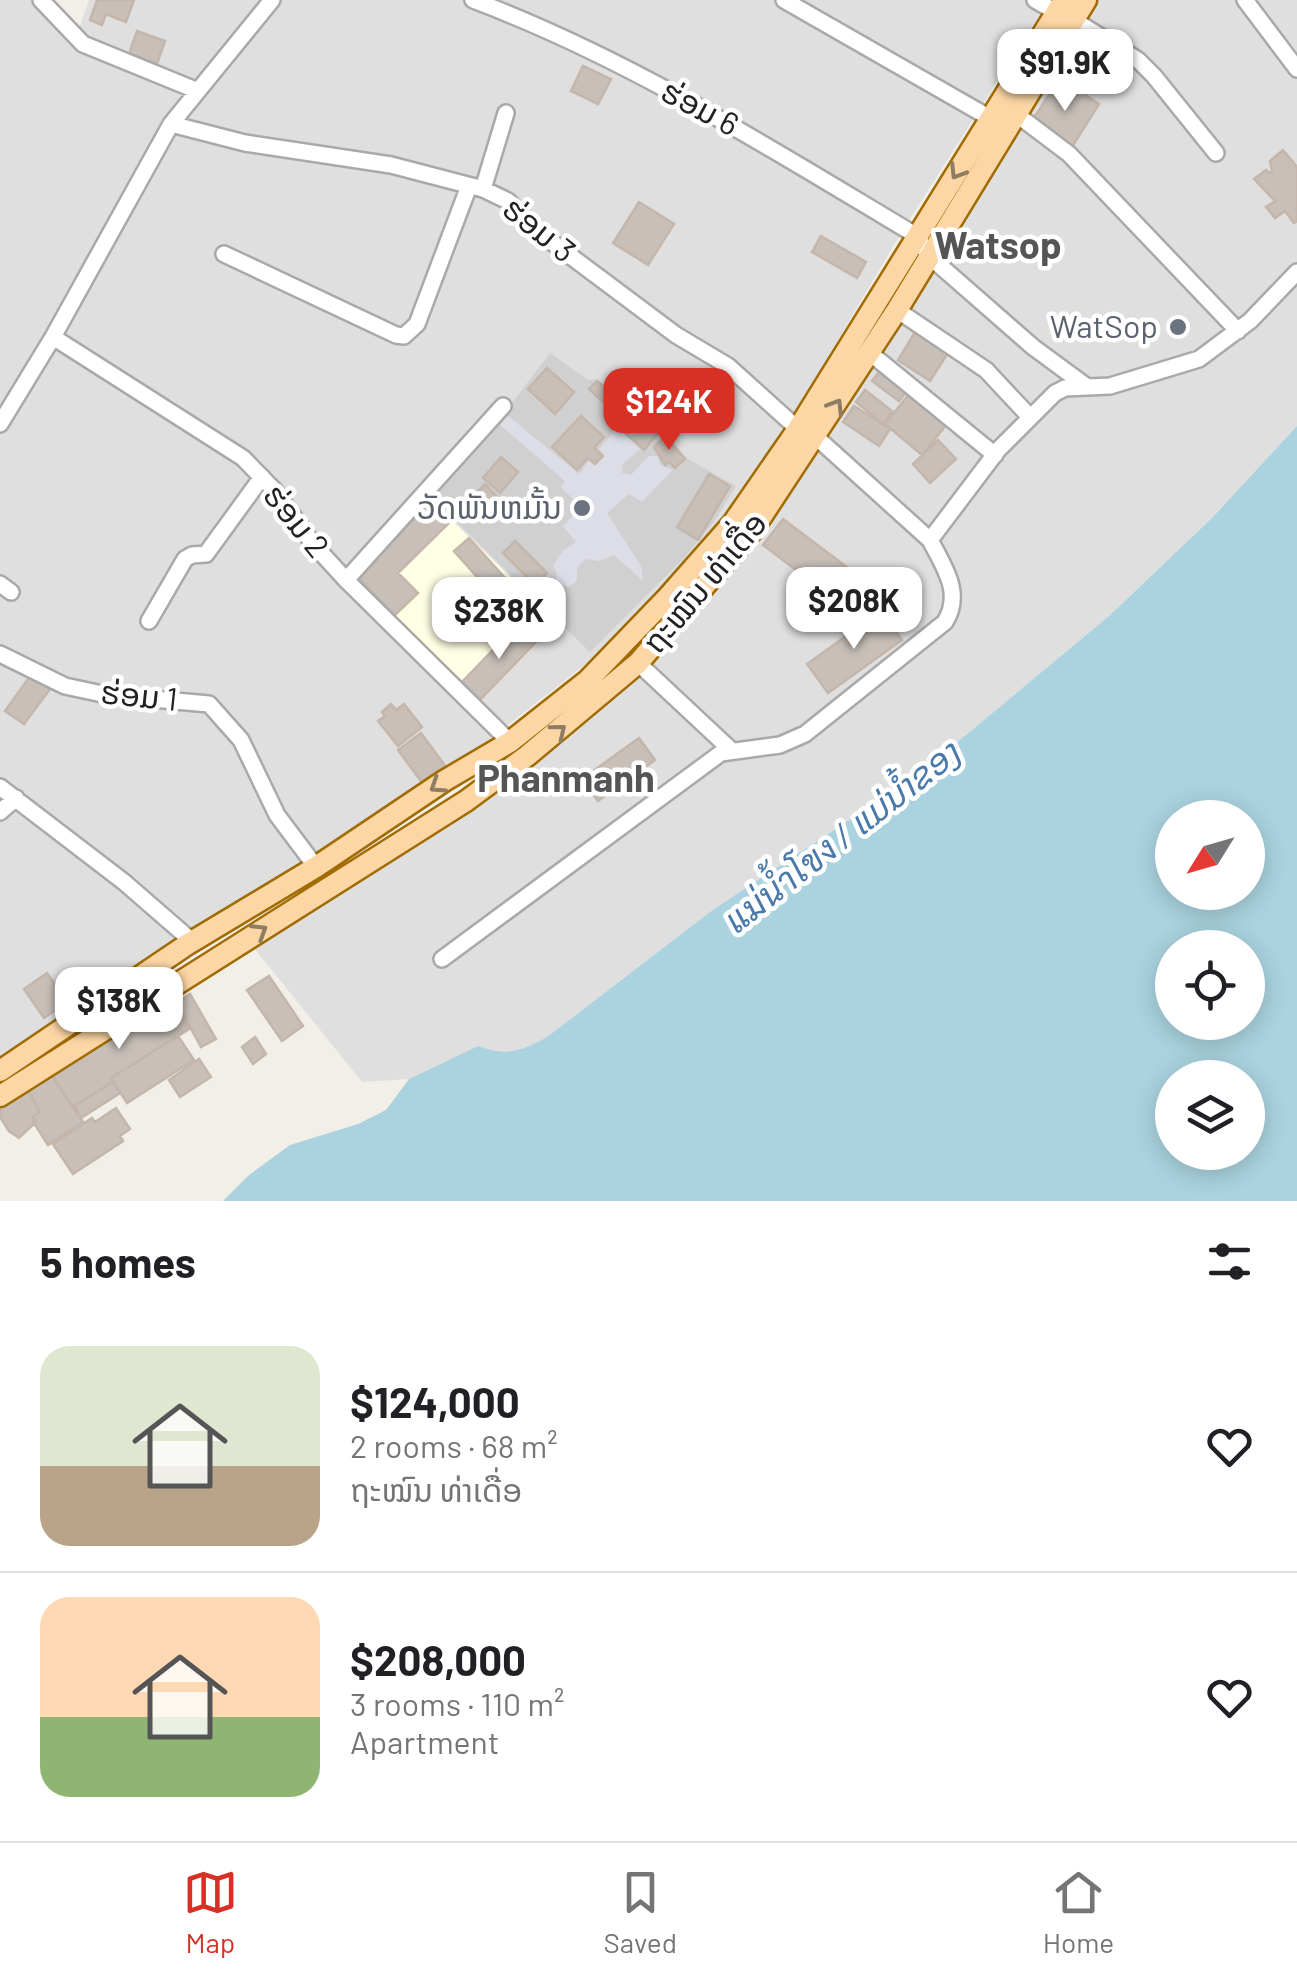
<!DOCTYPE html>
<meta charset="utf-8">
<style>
body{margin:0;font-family:Barlow,"Noto Sans Lao",Sarabun,sans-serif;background:#f6f6f6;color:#202124;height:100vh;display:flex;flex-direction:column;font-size:38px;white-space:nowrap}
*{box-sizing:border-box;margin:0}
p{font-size:32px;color:#757577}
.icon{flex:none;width:55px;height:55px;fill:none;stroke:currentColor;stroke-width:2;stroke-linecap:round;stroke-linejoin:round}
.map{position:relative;height:1201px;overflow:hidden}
.details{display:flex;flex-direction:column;background:#fff;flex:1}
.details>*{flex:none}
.needle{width:65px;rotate:233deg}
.controls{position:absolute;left:1155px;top:800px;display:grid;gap:20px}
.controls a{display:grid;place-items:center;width:110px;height:110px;border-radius:50%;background:#fff;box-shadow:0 5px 25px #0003;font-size:50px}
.price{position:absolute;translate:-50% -85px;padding:0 22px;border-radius:20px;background:#fff;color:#222;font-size:32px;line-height:65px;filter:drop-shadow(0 2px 5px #0008)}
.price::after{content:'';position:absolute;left:50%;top:60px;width:30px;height:22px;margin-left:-15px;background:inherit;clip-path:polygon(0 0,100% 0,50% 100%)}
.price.active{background:#d93025;color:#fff}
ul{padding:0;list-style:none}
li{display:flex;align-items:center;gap:30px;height:250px;padding:0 40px}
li+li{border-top:2px solid #e0e0e0}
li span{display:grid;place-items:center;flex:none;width:280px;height:200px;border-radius:30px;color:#555}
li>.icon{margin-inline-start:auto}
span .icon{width:120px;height:120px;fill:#fffc;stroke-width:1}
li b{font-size:42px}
h2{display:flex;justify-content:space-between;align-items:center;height:120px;padding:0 40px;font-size:42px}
.tab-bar{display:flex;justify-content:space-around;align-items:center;height:140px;border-top:2px solid #e0e0e0;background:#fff;font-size:28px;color:#757577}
.tab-bar a{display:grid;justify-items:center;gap:5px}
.tab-bar .active{color:#d93025}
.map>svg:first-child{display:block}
.residential{fill:#e0dfdf}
.education{fill:#ffffe5}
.religious{fill:#d0d0d0}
.plaza{fill:#dddde8}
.water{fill:#aad3df;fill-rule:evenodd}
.building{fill:#c7bfb8;stroke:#c4b6ab;stroke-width:2.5}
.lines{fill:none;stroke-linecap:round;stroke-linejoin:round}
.minor-casing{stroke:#a9a9a9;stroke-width:20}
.major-casing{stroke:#a06b00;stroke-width:25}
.minor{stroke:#fff;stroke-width:15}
.major{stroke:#fcd6a4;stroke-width:20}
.oneway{stroke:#8f7c63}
.worship-dot{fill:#6b7280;stroke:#fff;stroke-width:4}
.labels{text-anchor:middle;stroke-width:9;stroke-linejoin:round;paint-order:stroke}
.street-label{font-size:32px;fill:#222;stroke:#fff}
.worship-label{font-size:32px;fill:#5b616d;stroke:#fff;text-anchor:end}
.water-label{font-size:35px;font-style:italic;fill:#4a7aab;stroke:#fff}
.quarter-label{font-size:38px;font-weight:bold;fill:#555;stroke:#fff}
</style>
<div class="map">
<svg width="1297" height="1201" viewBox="0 0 1297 1201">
<rect width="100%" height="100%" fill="#f2efe9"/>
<path class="residential" d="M0 0H46L78 31 89 0H1049L901 233 789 423 727 513 658 594 581 668 441 777 0 1060Z
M1088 0H1297V426L1212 518 1109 616 919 774 714 909 547 1037 522 1051 497 1054 478 1046 409 1079 362 1082 250 943 609 692 754 532Z"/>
<path class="education" d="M430 499 557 622 478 704 351 582Z"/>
<path class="religious" d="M550 353 588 380 596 379 647 412 688 459 736 486 714 522 685 557 590 652 427 493 512 403Z"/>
<path class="plaza" d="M508 416 579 474 589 461 595 466 604 455 599 449 617 428 640 449 623 464 622 473 631 475 649 456H658L660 465 673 470 642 502 629 494 607 513 641 566 643 581 614 555 599 561 585 559 577 568V581L569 587 555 583 557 573 553 565 563 551 576 542 563 526 582 506 561 488 565 481 498 423Z"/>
<path class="water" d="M1297 426V1201H223L249 1175 290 1145 358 1124 386 1110 409 1079 478 1046C506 1057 522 1051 547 1037L714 909 919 774 1109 616 1212 518ZM1172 818H1248V892H1172ZM1172 948H1248V1022H1172ZM1172 1078H1248V1152H1172Z"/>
<path class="building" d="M97 0H134L126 22 106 14 102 25 90 20Z
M137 31 165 41 157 64 129 54Z
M583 66 611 79 598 104 571 91Z
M1060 78 1099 104 1070 150 1030 124Z
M1283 150 1297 167V221L1294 223 1285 211 1275 218 1266 207 1275 201 1254 179 1266 170 1269 173 1272 171 1270 161Z
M639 202 674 224 648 265 613 243Z
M821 236 866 262 857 278 812 252Z
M915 332 948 353 930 381 898 360Z
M883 367 909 388 899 401 872 381Z
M547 368 574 392 555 414 528 389Z
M597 381 626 408 618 416 589 389Z
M865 390 892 411 883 424 856 402Z
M910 393 947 424 922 455 885 424Z
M854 406 890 429 879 446 843 422Z
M634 409 659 432 644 450 618 426Z
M581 416 604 437 594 448 603 456 595 464 588 458 577 470 552 447Z
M665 437 685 459 675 468 669 462 665 465 654 447Z
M938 440 956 459 930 483 913 464Z
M501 457 518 472 500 493 483 478Z
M709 474 730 486 698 540 677 527Z
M485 484 500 500 487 513 472 497Z
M432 501 451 521 398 573 418 593 395 615 357 576Z
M783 519 848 568 828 594 763 545Z
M469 538 524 599 509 613 454 551Z
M515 541 547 573 535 585 503 553Z
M881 611 902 640 828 693 807 664Z
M518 624 537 641 480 700 462 682Z
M31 675 50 689 24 724 5 711Z
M391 704 396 710 404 704 422 727 398 746 378 721 385 716 382 712Z
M421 733 446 767 423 784 398 750Z
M639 738 655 760 598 801 582 779Z
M47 973 67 1002 44 1018 24 989Z
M269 976 303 1026 282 1041 247 990Z
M190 994 216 1039 201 1047 177 1003Z
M169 997 189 1029 111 1078 113 1082 72 1107 50 1072Z
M178 1036 194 1060 127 1103 111 1078Z
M255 1037 266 1054 253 1064 242 1047Z
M199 1059 211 1077 180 1097 169 1080Z
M51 1074 83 1122 48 1145 34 1123 33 1117 40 1112 27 1088Z
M113 1082 120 1093 81 1118 74 1106Z
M27 1088 40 1112 33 1117 36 1122 19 1138 9 1131 0 1117V1106Z
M116 1108 130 1129 120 1136 123 1141 73 1174 53 1144 92 1118 95 1122Z"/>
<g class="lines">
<g class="minor-casing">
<path id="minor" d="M41 0 83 44 198 91
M473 0C630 59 773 150 917 236L929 256 1033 347 1086 386
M784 0 990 118
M1035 0 1056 12
M1245 0 1297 69
M1074 20 1138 60 1154 76 1216 153
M1016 114 1069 154 1238 331
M171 124 245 143 391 165 483 189 508 201 537 231 676 335 728 366 798 429
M483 189 506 113
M224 254 396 335 404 336 417 324 469 186
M897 310 986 370 1030 417
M53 337 243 458 275 491 314 545 346 580 510 742
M870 353 995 455
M0 424 53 337 171 124 272 0
M816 437 930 540
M346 580 503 406
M0 584 11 592
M149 621 185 559 192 555 206 554 262 477
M0 654 65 686 107 695 209 704 241 740 277 815 316 867
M638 663 731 750
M0 787 124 882 193 942
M0 812 16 798
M442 959 721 753 780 745 805 734 945 622C963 593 944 567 930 540L998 450 1055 393 1065 388 1110 386 1199 359 1250 321 1297 272"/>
</g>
<g class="major-casing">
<path id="major" d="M0 1071 188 944 316 867 444 781 510 742 588 680 666 599 733 523 798 429 1064 0
M0 1096 466 801 527 756 638 663 752 531 897 310 1086 0"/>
</g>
<use href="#minor" class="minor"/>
<use href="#major" class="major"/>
</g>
<defs><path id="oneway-chevron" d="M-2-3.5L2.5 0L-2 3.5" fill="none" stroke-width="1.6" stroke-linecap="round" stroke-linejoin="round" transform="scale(2.5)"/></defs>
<g class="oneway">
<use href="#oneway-chevron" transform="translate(957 172) rotate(122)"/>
<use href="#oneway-chevron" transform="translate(836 406) rotate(-58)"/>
<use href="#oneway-chevron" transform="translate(559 731) rotate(-39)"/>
<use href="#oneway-chevron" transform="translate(437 786) rotate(147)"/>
<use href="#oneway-chevron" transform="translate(260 931) rotate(-32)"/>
</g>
<g class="worship-dot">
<circle cx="1178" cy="327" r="10"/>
<circle cx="582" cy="508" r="10"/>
</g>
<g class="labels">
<g class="street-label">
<text transform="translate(700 108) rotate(28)" y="11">ຮ່ອມ 6</text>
<text transform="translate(539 230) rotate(39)" y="11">ຮ່ອມ 3</text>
<text transform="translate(296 521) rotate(51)" y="11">ຮ່ອມ 2</text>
<text transform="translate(705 583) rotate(-50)" y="11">ຖະໝົນ ທ່າເດື່ອ</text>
<text transform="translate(139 696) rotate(6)" y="11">ຮ່ອມ 1</text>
</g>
<g class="worship-label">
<text x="1158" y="338">WatSop</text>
<text x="562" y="519">ວັດພັນຫມັ້ນ</text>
</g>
<g class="water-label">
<text transform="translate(842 837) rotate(-38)" y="12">แม่น้ำโขง / ແມ່ນ້ຳຂອງ</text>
</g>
<g class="quarter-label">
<text x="998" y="259">Watsop</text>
<text x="566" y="792">Phanmanh</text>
</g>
</g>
</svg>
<div class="controls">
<a><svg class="needle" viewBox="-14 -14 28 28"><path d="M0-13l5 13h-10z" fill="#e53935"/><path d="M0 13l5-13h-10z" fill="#757577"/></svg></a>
<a><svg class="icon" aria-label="locate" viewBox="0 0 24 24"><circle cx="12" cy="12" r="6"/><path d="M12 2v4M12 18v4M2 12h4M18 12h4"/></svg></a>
<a><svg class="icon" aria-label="layers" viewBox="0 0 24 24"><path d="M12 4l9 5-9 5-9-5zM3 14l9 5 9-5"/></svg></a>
</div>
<b class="price" style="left:1065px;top:114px">$91.9K</b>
<b class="price active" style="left:669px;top:453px">$124K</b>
<b class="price" style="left:854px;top:652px">$208K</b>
<b class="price" style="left:499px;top:662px">$238K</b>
<b class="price" style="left:119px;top:1052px">$138K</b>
</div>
<section class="details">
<h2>5 homes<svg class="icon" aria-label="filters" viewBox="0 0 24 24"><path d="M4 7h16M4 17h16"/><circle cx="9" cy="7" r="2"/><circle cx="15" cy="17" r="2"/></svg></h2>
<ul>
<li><span style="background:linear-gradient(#dfe7d0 60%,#b9a48a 0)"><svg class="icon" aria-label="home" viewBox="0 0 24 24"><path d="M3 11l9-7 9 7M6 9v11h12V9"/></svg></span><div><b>$124,000</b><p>2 rooms · 68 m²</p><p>ຖະໝົນ ທ່າເດື່ອ</p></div><svg class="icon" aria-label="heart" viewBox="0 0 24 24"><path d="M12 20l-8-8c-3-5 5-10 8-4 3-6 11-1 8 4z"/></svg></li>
<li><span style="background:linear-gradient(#ffd9b3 60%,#8fb573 0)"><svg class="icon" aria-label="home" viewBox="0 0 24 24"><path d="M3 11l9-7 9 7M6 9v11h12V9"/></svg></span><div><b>$208,000</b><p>3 rooms · 110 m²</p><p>Apartment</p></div><svg class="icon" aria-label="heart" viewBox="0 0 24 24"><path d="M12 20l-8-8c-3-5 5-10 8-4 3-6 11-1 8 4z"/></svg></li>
</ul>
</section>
<nav class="tab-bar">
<a class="active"><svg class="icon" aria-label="map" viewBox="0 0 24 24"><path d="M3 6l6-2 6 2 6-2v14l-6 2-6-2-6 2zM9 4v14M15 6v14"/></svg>Map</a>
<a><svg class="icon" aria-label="saved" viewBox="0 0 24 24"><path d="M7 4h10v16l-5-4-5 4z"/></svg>Saved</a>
<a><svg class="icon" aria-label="home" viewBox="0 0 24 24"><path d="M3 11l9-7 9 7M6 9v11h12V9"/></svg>Home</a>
</nav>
